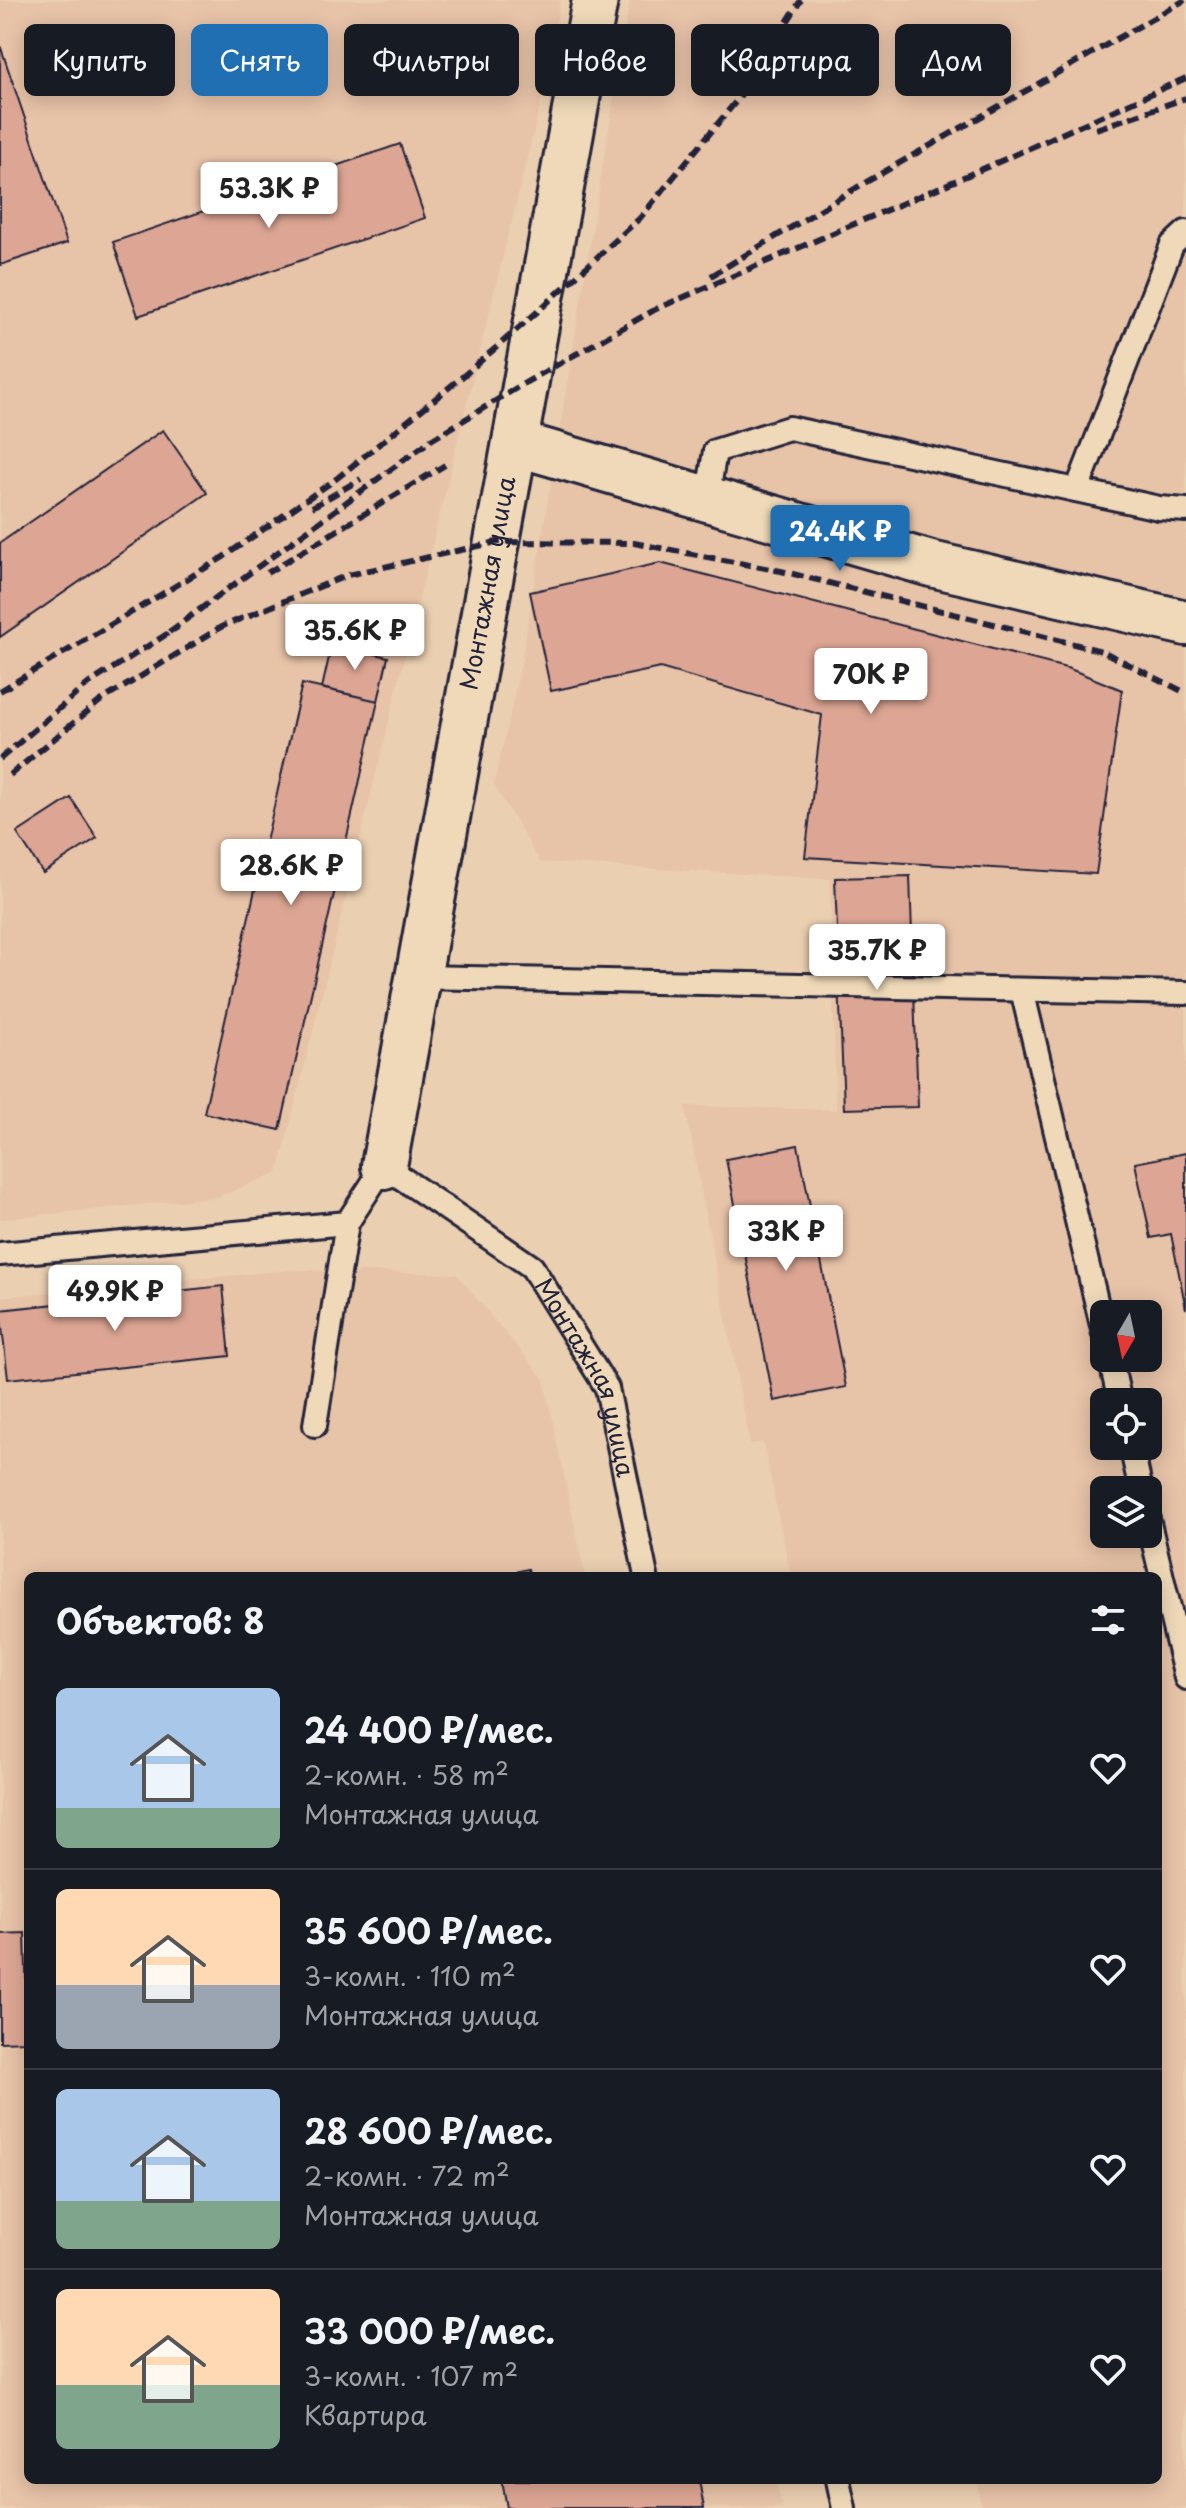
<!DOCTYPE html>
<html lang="ru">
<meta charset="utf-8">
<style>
body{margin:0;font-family:"Playpen Sans",sans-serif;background:#242831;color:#f1f3f6;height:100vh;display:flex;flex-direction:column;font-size:30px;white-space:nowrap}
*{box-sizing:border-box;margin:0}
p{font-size:26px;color:#9ea1a6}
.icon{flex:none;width:44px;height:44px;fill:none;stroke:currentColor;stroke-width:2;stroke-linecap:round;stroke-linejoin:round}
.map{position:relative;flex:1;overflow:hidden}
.side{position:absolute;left:24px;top:1572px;width:1138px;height:912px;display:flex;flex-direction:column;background:#171b24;border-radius:12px;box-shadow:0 4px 20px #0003}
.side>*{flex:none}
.top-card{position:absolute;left:24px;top:24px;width:1138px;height:72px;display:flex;gap:16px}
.needle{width:52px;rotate:189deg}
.tools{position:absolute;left:1090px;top:1300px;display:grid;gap:16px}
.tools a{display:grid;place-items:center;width:72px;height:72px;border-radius:12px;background:#171b24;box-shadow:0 4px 20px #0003;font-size:40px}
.price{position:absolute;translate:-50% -68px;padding:0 18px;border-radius:8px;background:#fff;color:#222;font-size:26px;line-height:52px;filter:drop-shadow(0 2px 4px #0008)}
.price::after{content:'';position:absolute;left:50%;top:48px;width:24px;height:18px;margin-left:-12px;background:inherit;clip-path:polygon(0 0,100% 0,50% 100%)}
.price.selected{background:#1f6fb2;color:#fff}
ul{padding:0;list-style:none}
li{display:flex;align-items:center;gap:24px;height:200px;padding:0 32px}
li+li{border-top:2px solid #363941}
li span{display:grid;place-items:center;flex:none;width:224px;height:160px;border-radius:12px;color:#555}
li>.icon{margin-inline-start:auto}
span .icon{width:96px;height:96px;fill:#fffc;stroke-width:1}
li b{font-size:34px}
h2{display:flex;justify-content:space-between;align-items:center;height:96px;padding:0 32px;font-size:34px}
.pill{padding:0 28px;border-radius:12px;background:#171b24;box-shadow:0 4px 20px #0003;font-size:28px;line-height:72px}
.pill.selected{background:#1f6fb2;color:#fff}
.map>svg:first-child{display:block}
.built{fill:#e7c3a8;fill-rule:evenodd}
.building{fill:#dda694;stroke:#22223b;stroke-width:2}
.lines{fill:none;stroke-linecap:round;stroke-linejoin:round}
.service-casing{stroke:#22223b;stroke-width:28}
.minor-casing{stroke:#22223b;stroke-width:50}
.tertiary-casing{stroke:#22223b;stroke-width:50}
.service{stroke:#efd9b8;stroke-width:22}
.minor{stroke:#efd9b8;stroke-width:44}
.tertiary{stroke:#efd9b8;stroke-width:44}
.rail{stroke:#22223b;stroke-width:6;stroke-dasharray:12 6;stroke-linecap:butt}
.labels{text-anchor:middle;stroke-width:7;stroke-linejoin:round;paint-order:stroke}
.street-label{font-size:24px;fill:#22223b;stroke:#efd9b8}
</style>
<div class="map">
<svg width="1186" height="2508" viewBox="0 0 1186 2508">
<rect width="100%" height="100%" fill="#ebcfb1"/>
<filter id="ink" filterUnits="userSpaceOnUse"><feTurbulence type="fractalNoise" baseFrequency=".0125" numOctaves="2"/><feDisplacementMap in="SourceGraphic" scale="16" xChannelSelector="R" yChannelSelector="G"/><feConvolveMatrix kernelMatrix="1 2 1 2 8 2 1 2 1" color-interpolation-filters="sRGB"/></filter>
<g filter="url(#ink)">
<path class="built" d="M0 0H560L543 93 278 1173 217 1197 0 1219Z
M630 0H1186V2508H982L976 2480H1158V1576H791L763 1442 750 1444 685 1106 836 1110 830 879 540 862 494 785 521 665ZM1104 1314H1148V1358H1104ZM1104 1402H1148V1446H1104ZM1104 1490H1148V1534H1104Z
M291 1270 456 1274 544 1379 585 1576H28V2480H776L782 2508H0V1297Z"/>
<path class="building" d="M0 45 67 243 0 265Z
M400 144 425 218 138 316 113 242Z
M163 430 207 493 0 637V543Z
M660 563 1070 669 1122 690 1096 874 805 857 822 715 660 668 551 691 530 592Z
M332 644 388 657 378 701 322 688Z
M302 684 378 701 280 1130 204 1113Z
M71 798 97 838 43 873 17 833Z
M910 876 918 1107 844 1109 835 878Z
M798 1145 846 1387 774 1401 726 1159Z
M1186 1153V1309L1171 1234 1151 1238 1135 1163Z
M223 1286 230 1356 8 1379 0 1310Z
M528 1569 530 1576H498Z
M25 1933 28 2041 0 2042V1934Z
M502 2480H699L704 2508H507Z"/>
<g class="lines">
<g class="service-casing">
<g id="service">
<path d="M1077 490 1172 245 1186 232"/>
<path d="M707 500 715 451 789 428 1159 508 1186 510"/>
<path d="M418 977 1186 993"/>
<path d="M1022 990 1104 1334"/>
<path id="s1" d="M0 1254 347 1223 384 1166 532 1267 607 1388 646 1576"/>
<path d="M1110 1358 1120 1402"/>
<path d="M315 1425 347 1223"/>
<path d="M1131 1446 1141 1490"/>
<path d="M1148 1519 1186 1678"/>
<path d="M838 2480 844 2508"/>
</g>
</g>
<g class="minor-casing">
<path id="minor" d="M515 443 931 564 1186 623"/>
</g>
<g class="tertiary-casing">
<g id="tertiary">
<path id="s2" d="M384 1166C454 777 522 388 595 0"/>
</g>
</g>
<use href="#service" class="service"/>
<use href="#minor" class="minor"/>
<use href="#tertiary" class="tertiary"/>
<path class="rail" d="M1096 129 1186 98
M711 276 861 185 1185 0
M312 507 361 479
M267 573 445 465
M169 632 431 440 523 384 656 309 994 164 1186 78
M0 691 222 558 336 479 462 377 536 313 640 218 738 99 801 0
M0 759 88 684 178 627
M10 775 99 702 221 627 348 575 497 542 634 543 781 571 1102 651 1186 693"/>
</g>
</g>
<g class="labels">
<g class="street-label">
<text dy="8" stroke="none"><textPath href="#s2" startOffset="592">Монтажная улица</textPath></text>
<text dy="8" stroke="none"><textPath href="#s1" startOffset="720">Монтажная улица</textPath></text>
</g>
</g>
</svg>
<div class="tools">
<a><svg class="needle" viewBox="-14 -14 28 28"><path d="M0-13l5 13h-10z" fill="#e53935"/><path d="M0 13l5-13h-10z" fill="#9ea1a6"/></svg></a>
<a><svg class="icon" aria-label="locate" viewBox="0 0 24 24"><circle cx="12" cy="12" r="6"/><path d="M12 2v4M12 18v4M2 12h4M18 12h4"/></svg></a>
<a><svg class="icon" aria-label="layers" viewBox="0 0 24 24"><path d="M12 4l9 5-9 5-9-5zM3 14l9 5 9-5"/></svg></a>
</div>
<b class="price" style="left:269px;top:230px">53.3K ₽</b>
<b class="price selected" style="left:840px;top:573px">24.4K ₽</b>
<b class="price" style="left:355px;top:672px">35.6K ₽</b>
<b class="price" style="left:871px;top:716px">70K ₽</b>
<b class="price" style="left:291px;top:907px">28.6K ₽</b>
<b class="price" style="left:877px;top:992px">35.7K ₽</b>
<b class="price" style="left:786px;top:1273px">33K ₽</b>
<b class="price" style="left:115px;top:1333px">49.9K ₽</b>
<div class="top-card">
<a class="pill">Купить</a>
<a class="pill selected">Снять</a>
<a class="pill">Фильтры</a>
<a class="pill">Новое</a>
<a class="pill">Квартира</a>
<a class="pill">Дом</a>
</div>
<section class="side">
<h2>Объектов: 8<svg class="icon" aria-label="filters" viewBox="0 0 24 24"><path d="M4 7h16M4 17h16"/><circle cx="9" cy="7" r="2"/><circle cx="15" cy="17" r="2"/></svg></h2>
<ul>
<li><span style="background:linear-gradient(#a9c7e8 75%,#7fa58c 0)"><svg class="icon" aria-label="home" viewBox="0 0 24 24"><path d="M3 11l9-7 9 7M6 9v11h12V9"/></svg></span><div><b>24 400 ₽/мес.</b><p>2-комн. · 58 m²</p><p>Монтажная улица</p></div><svg class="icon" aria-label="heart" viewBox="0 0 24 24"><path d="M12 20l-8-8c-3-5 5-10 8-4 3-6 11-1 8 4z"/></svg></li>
<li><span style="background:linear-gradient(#ffd9b3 60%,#9aa5b1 0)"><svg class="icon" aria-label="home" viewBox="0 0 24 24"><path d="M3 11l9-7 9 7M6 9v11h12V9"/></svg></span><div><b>35 600 ₽/мес.</b><p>3-комн. · 110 m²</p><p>Монтажная улица</p></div><svg class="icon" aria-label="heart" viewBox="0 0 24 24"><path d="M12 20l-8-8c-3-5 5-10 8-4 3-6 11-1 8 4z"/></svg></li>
<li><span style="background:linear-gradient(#a9c7e8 70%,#7fa58c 0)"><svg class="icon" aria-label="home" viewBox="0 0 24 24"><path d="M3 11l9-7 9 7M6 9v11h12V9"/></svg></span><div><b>28 600 ₽/мес.</b><p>2-комн. · 72 m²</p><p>Монтажная улица</p></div><svg class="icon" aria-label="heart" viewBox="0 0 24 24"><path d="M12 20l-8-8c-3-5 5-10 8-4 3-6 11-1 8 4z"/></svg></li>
<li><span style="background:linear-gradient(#ffd9b3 60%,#7fa58c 0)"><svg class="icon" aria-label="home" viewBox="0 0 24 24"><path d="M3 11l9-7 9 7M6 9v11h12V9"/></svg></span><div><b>33 000 ₽/мес.</b><p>3-комн. · 107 m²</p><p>Квартира</p></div><svg class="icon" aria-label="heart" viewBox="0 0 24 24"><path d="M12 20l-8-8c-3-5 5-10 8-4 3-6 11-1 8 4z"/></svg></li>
</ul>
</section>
</div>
